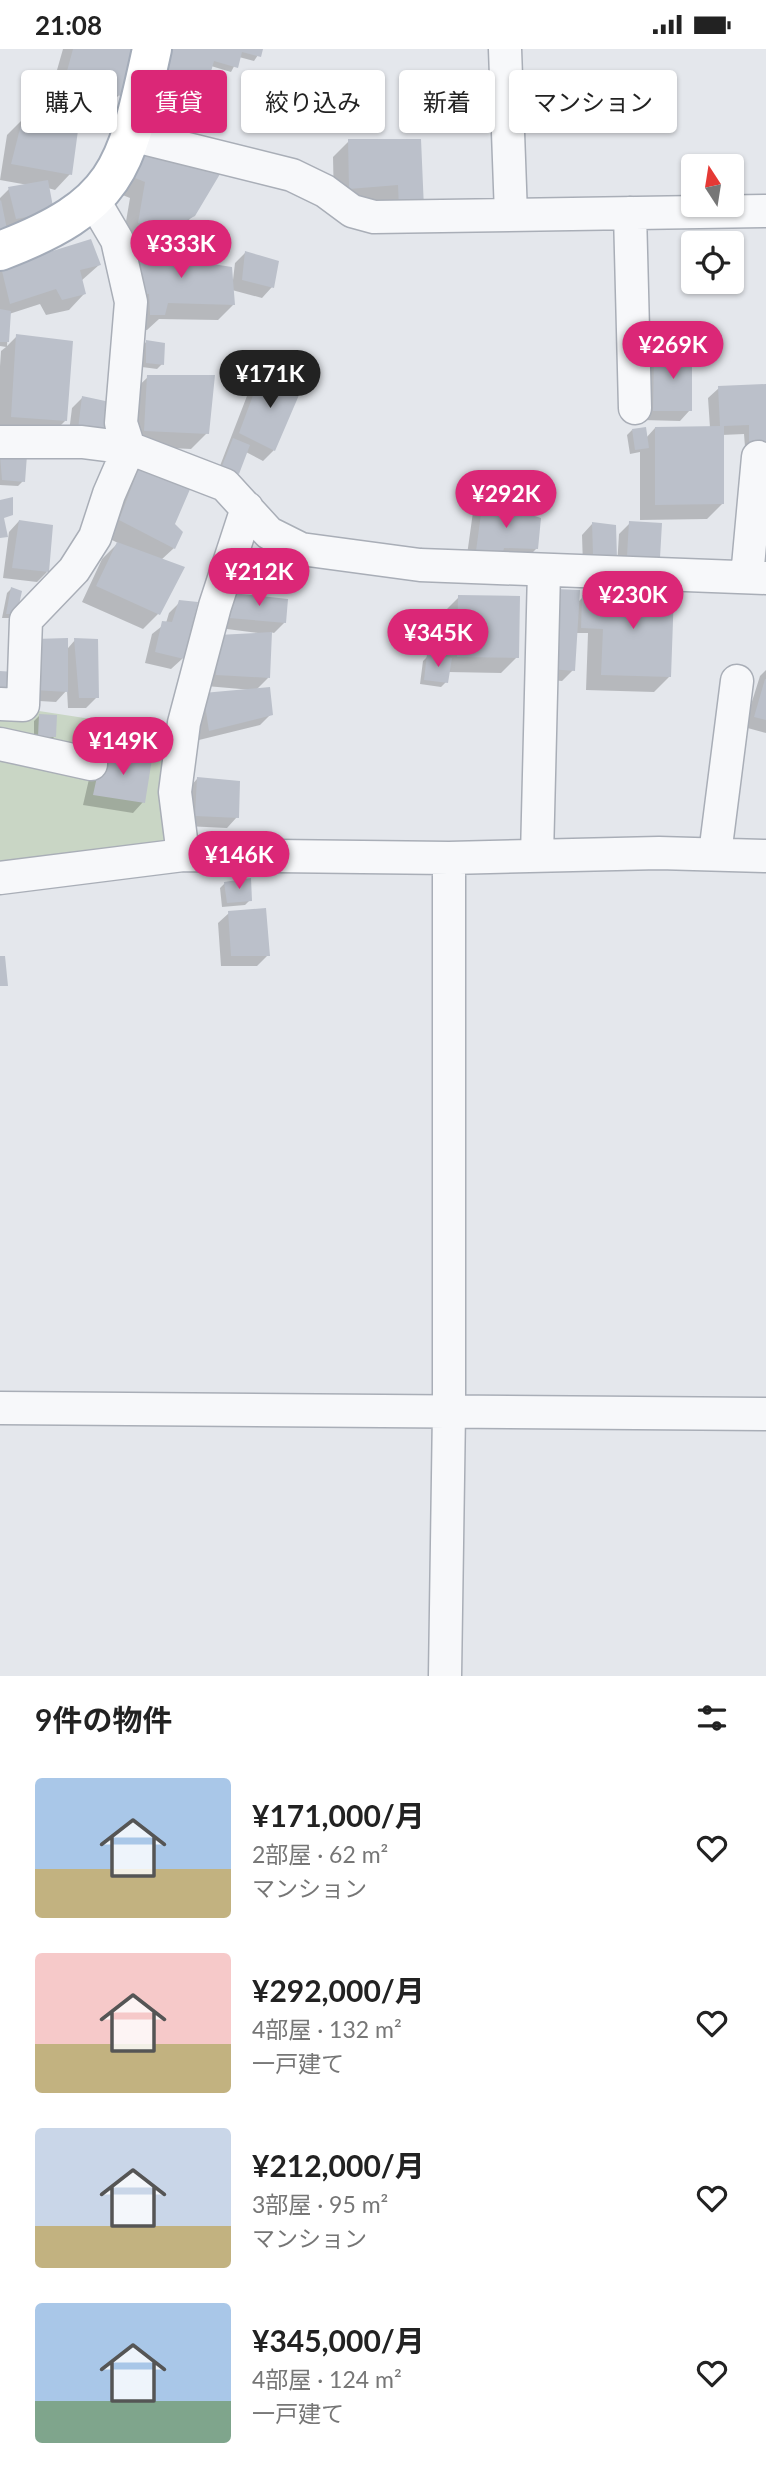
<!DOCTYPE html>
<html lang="ja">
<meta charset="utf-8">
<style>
body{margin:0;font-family:Lato,"Noto Sans JP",sans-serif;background:#f6f6f6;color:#222;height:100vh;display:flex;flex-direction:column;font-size:26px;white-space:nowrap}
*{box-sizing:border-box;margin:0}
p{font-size:23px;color:#767676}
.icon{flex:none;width:38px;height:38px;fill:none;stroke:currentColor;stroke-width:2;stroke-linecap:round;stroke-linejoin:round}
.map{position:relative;height:1627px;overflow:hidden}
.details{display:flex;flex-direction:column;background:#fff;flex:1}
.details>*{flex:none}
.hud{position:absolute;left:21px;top:21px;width:724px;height:63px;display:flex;gap:14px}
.needle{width:46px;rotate:348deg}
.tools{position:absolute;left:681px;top:105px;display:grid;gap:14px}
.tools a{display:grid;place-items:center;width:63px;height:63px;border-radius:7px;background:#fff;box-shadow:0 2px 5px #0004;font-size:35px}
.price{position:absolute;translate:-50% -60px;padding:0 16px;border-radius:24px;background:#db2777;color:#fff;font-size:23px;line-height:46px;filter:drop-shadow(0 2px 4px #0008)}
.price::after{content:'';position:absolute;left:50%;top:42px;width:21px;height:16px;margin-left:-10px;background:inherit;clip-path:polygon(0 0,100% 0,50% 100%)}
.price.selected{background:#222;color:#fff}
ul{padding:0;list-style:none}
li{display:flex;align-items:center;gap:21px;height:175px;padding:0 35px}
li span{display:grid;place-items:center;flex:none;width:196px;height:140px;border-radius:7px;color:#555}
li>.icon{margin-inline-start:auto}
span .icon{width:84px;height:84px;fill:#fffc;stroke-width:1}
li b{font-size:30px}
h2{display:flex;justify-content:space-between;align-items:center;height:84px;padding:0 35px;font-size:30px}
.pill{padding:0 24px;border-radius:7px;background:#fff;box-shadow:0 2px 5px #0004;font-size:24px;line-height:63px}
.pill.selected{background:#db2777;color:#fff}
.status{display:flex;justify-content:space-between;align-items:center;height:49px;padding:0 35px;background:#fff;direction:ltr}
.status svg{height:19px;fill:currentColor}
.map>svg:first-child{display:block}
.green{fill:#c9d6c5}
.shadow{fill:#0003}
.building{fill:#bbc0ca}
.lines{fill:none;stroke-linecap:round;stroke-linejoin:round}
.minor-casing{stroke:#a9aeb7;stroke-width:35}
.major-casing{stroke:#a3abb8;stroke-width:42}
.minor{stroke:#f7f8fa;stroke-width:32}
.major{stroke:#fff;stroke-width:38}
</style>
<div class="status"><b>21:08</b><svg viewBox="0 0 49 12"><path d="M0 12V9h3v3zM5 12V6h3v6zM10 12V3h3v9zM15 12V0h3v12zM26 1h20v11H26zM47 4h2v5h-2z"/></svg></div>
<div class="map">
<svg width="766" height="1627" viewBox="0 0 766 1627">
<rect width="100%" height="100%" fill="#e4e7ec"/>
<path class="green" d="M0 656 169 682 171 791 0 813Z"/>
<path class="shadow" d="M63 0H131L119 46 104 62 49 49Z
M165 0H262L254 12 239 8 231 23 211 17 205 36 194 47 155 35Z
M55 55 70 125 55 141 48 139 52 163 0 191V149L9 140 28 136 0 131 7 86 23 70 42 68Z
M420 91 422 160 384 176 383 151 334 155 333 108 349 92Z
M142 107 194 166 177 182 156 193 159 209 233 231 235 214 245 204 272 238 262 249 232 241 233 256 218 271 159 270 147 281H135L123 190 130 149 120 145Z
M99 216 81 232 84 245 69 261 46 266 40 255 9 265 7 297 17 287 66 371 50 387 0 383V317L1 302 6 298 0 297V221Z
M146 293 162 315 157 320 142 318V298Z
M655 304 690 361 680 372 643 371 644 314Z
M262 324 274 401 263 412 246 403 233 429 218 422 252 334Z
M148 328 207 384 191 400 129 397 132 343Z
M766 337V398H745L744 385 722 386 723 454 707 470 640 471V403L630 405 627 386 632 381 646 389 655 379H710L708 349 719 339Z
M83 348 108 354 68 391 72 359Z
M0 407 23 432 18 437 0 436Z
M141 418 173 475 174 499 161 511 159 564 143 580 82 553 102 510 118 494 104 487 125 434Z
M483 452 537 499 526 510 466 513 473 463Z
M19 472 47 523 37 533 3 529 9 483Z
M630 474 658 508 647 519 617 517 619 485Z
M592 475 615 507 583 517 582 486Z
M11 540 15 564 10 569H2L7 544Z
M604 543 670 627 654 643 586 641 588 584H575L573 621 562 632 540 630 577 554 583 548H599Z
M459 548 517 608 501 624 448 623 446 633 441 638 420 635 423 612 428 607 442 609 443 564Z
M180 553 196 554 182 610 171 620 145 614 152 585 166 574 169 564Z
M222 556 285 573 274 584 270 583 268 629 256 641 271 665 260 676 199 691 193 656 252 641 206 637 208 598 266 585 219 579Z
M75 591 97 648 86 659H68L67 641 56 653 23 651Z
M766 621V684L744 678 760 627Z
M39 667 55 687 50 692H34V672Z
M103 702 143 753 133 764 83 756 93 713Z
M197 730 237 768 227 779 185 777 187 741Z
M225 834 250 851 245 856 222 858 220 839Z
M229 864 268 906 257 917H221L218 874Z"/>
<path class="building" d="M73 0H133L121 47 64 33Z
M171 0H263L261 8 242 3 238 19 214 12 207 37 164 25Z
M54 53 81 59 72 126 11 115 23 68 51 65Z
M348 90H421L424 160H399L398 136 349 140Z
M142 105 220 125 195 167 169 180 138 174 145 133 135 129Z
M48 131 54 163 16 170 8 138Z
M1 151 8 185 0 187V152Z
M91 190 101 216 80 221 86 245 62 251 56 240 10 255 1 218Z
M133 191 158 193 160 207 232 218 235 256 168 254 165 266H150L149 245 142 244Z
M245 202 279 212 274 239 242 231Z
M0 260 11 262 9 293H0Z
M16 285 73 292 67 372 11 368Z
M146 291 165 294 164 316 146 314Z
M654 302H692V362H653Z
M262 322 302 339 275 402 239 384Z
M147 326H215L209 385 144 382Z
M766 335V394H749V376L724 377V455L655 456V378L720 377 718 337Z
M82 347 110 353 107 383 78 380Z
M646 378 649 399 635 401 632 380Z
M233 389 250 396 239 425 222 417Z
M0 406H27L25 433 2 431Z
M140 416 191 438 175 475 183 483 175 500 119 471Z
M13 448V466L4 469 8 488 0 489V451Z
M483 450 541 469 538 500 504 499 501 510 476 502Z
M19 471 53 476 49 523 12 519Z
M629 472 662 474 660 509 627 507Z
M592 473 616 476 617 510 593 507Z
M117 493 185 518 160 566 96 537Z
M11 538 22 542 17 565H6Z
M555 540 580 541 575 622 550 620Z
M604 541 674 543 671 628 601 626 603 580 581 579 582 546 604 547Z
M232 544 288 550 286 574 229 569Z
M458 546 520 547 519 609 457 608Z
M179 551 198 553 184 610 155 603 162 572 172 573Z
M272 583 270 629 216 626 218 586Z
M68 589V643L33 641 34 590Z
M74 589 98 590 99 649H79Z
M427 605 452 609 448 634 424 631Z
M0 622 14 623 15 642H0Z
M765 630H766V671L754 668Z
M270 638 273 666 209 682 203 644Z
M39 665 57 666 56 688H38Z
M103 700 152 710 145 754 93 746Z
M197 728 240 732 239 769 195 767Z
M251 829 252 852 227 854 224 833Z
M266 859 270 907H231L228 862Z
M0 907H5L8 937H0Z"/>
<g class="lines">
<g class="minor-casing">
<path id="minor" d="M505 0 511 166
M131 86 292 126 325 142 352 162 374 168 766 162
M94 152 117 191 131 253 121 374 129 399 225 436 269 484 301 500 420 516 766 529
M630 164 635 359
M0 393H82L129 399 109 445 95 488 74 521 26 571 23 656 0 655
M747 528 758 408
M0 695 91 715
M715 805 737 632
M183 806 175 743 184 674 215 557 247 459
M537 807 544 522
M0 829 183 806 449 809 659 804 766 807
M0 1359 766 1365
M445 1627 449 1362V809"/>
</g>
<g class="major-casing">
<path id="major" d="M0 202C120 156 126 119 152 0"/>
</g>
<use href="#minor" class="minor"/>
<use href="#major" class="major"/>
</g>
</svg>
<div class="tools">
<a><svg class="needle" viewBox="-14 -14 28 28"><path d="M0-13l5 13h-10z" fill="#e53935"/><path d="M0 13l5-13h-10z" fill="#767676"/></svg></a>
<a><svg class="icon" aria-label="locate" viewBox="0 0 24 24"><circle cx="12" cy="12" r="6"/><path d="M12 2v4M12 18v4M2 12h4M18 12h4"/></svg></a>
</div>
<b class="price" style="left:181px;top:231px">¥333K</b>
<b class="price" style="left:673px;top:332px">¥269K</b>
<b class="price selected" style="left:270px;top:361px">¥171K</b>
<b class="price" style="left:506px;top:481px">¥292K</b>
<b class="price" style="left:259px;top:559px">¥212K</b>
<b class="price" style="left:633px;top:582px">¥230K</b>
<b class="price" style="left:438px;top:620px">¥345K</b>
<b class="price" style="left:123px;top:728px">¥149K</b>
<b class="price" style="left:239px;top:842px">¥146K</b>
<div class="hud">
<a class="pill">購入</a>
<a class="pill selected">賃貸</a>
<a class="pill">絞り込み</a>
<a class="pill">新着</a>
<a class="pill">マンション</a>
</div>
</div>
<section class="details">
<h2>9件の物件<svg class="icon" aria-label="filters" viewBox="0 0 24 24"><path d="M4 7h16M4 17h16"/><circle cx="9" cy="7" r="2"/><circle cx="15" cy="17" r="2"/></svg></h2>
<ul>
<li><span style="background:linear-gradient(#a9c7e8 65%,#c2b280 0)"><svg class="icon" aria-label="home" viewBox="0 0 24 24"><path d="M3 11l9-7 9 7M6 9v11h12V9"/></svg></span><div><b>¥171,000/月</b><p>2部屋 · 62 m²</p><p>マンション</p></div><svg class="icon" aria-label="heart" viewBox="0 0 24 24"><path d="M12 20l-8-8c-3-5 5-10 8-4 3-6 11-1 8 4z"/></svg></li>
<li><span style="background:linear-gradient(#f6c9c9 65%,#c2b280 0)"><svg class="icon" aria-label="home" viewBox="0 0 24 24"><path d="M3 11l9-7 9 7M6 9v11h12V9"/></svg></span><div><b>¥292,000/月</b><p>4部屋 · 132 m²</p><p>一戸建て</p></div><svg class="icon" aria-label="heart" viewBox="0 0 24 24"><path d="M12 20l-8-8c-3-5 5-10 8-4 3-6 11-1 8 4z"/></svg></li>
<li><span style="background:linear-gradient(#c9d6e8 70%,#c2b280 0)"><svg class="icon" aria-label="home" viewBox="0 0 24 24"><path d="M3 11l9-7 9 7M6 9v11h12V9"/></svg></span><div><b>¥212,000/月</b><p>3部屋 · 95 m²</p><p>マンション</p></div><svg class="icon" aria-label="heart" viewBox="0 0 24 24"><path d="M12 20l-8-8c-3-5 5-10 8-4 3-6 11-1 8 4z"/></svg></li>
<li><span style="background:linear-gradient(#a9c7e8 70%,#7fa58c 0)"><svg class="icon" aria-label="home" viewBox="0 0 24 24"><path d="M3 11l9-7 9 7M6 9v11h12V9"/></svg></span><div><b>¥345,000/月</b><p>4部屋 · 124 m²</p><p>一戸建て</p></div><svg class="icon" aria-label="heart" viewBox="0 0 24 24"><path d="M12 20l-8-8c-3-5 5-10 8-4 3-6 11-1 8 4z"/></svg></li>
</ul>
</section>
